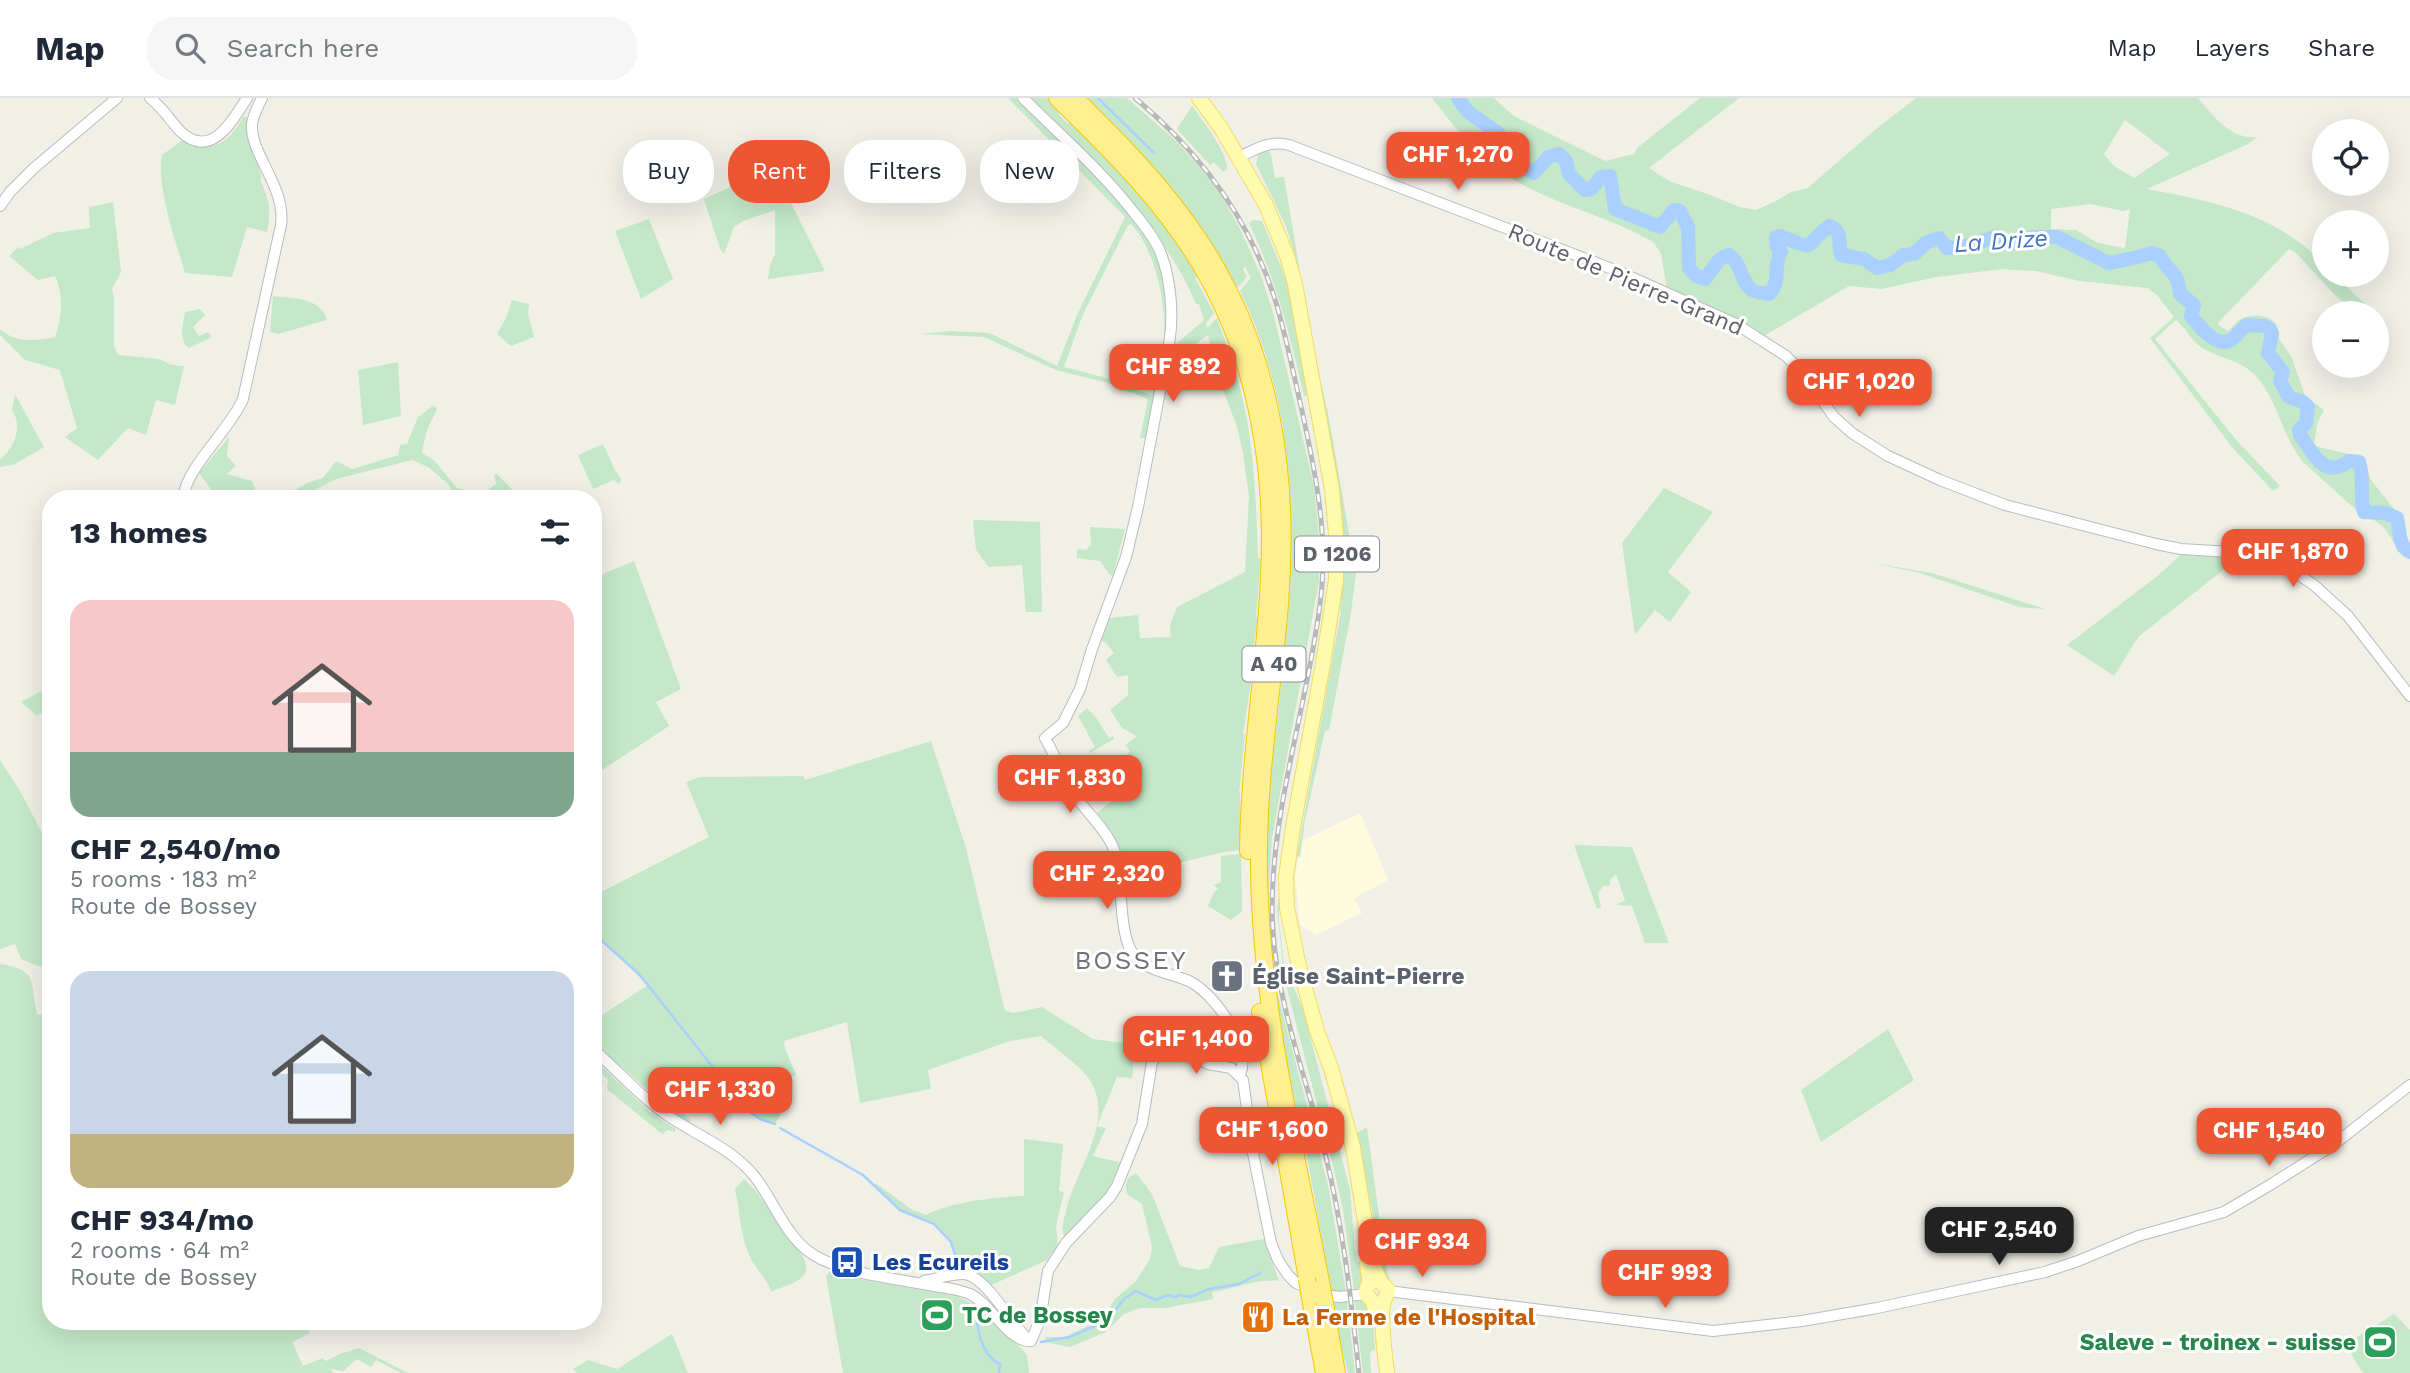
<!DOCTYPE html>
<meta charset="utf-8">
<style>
body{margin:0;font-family:"Work Sans",sans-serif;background:#f6f6f7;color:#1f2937;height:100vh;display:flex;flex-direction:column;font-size:26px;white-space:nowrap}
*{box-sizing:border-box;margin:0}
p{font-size:23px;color:#747a83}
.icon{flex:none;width:38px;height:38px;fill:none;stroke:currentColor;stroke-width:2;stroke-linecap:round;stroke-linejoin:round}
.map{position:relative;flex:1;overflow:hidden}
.drawer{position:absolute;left:42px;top:392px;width:560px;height:840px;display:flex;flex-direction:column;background:#fff;border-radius:28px;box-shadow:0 7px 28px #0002}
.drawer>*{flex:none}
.top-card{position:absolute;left:623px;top:42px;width:665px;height:63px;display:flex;gap:14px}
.fabs{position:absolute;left:2312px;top:21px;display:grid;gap:14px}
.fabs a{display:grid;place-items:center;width:77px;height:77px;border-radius:50%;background:#fff;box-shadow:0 7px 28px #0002;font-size:35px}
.price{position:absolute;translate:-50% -60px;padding:0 16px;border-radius:14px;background:#ec5632;color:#fff;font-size:23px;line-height:46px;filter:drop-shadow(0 2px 4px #0008)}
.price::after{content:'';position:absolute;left:50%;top:42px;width:21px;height:16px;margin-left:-10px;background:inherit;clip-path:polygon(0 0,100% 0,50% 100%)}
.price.active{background:#222;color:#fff}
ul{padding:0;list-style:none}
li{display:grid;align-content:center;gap:14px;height:371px;padding:0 28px}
li span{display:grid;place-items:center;height:217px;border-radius:21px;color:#555}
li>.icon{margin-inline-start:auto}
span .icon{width:126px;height:126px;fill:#fffc;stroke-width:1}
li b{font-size:30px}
h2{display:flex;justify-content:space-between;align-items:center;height:84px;padding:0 28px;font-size:30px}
.tag{padding:0 24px;border-radius:28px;background:#fff;box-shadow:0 7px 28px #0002;font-size:24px;line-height:63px}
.tag.active{background:#ec5632;color:#fff}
header{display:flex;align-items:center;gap:42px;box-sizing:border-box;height:98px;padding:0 35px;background:#fff;border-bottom:2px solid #e0e1e3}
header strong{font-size:33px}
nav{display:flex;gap:38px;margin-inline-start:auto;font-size:24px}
.search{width:490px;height:63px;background:#f6f6f7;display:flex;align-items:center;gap:18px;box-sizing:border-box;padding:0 24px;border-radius:28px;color:#747a83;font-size:26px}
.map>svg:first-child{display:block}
.commercial{fill:#fefbdf}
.green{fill:#c4e8c8;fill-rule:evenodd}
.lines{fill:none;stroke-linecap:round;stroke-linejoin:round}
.stream{stroke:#a9d0ff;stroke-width:2.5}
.river{stroke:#a9d0ff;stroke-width:14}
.tertiary-casing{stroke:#b9bbc1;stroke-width:12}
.primary-casing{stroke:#f4db5d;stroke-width:16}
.motorway-casing{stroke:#f8c700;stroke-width:18}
.tertiary{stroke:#fff;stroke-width:10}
.primary{stroke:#fffbae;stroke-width:14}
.motorway{stroke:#feef91;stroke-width:16}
.rail-casing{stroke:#b7b8b9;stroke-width:5}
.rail{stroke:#fff;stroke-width:2.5;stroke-dasharray:8;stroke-linecap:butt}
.motorway-bridge-casing{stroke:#f8c700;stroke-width:18;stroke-linecap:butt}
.motorway-bridge{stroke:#feef91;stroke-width:16}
.labels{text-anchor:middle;stroke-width:6;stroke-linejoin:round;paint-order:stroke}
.shield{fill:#fff;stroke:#8e9095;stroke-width:2}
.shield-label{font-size:21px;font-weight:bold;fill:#5e6168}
.street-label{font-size:23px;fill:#5e6168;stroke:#fff}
.worship-label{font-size:23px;font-weight:bold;fill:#5b616d;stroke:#fff;text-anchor:start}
.transit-label{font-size:23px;font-weight:bold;fill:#164399;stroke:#fff;text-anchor:start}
.leisure-label{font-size:23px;font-weight:bold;fill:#27864d;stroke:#fff;text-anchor:start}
.food-label{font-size:23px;font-weight:bold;fill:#c56008;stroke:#fff;text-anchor:start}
.water-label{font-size:24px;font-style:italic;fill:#4572bd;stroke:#fff}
.quarter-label{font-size:26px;letter-spacing:2px;fill:#6f737a;stroke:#fff}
</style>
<header>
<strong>Map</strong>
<div class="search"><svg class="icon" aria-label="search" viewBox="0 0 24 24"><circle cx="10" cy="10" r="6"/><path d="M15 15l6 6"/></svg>Search here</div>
<nav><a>Map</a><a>Layers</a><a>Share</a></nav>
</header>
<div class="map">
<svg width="2410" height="1275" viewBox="0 0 2410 1275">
<rect width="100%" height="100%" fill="#f1f0e7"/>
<path class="commercial" d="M1360 715 1388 782 1354 800 1362 815 1316 837 1300 827 1295 778 1302 743Z"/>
<path class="green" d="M1008 0H1019L1105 86 1149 140 1160 164 1164 189 1166 237 1146 340H1140L1148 301 1108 285 1056 272 984 239 919 236 950 233 989 235 1057 268 1077 217 1125 119ZM1131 126C1156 152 1167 209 1164 244 1162 262 1157 280 1153 298L1110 281 1064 269 1083 216 1128 127Z
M1031 0H1047L1059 11V17L1066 24 1075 28 1141 98 1177 144 1198 177 1195 180 1214 215 1206 225 1207 230 1217 220C1224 240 1232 261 1238 282 1254 339 1256 400 1258 460L1261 461 1256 520 1258 518 1249 578 1252 577 1243 636H1245L1239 695 1240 694V752L1224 754 1124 778C1120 749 1115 737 1097 715L1127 690 1113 672 1130 653 1125 647 1137 638 1122 630 1110 612 1128 597V577L1117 579 1106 562 1114 555 1106 545 1100 542 1109 520 1138 517 1140 540 1171 539 1170 527 1177 509 1245 474 1249 399 1243 355 1237 329 1220 283 1208 237 1175 260 1168 273 1174 248 1204 222 1199 206H1196C1162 125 1092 62 1031 0Z
M1087 0H1127L1175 42 1196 65 1218 92 1239 129 1260 175 1273 214 1314 388 1319 439V483L1272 740 1267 818C1266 790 1263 760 1265 733 1282 549 1325 368 1240 193L1251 180 1245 168 1243 171 1247 179 1237 190C1199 117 1145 58 1087 0Z
M1432 0H1494L1514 18 1605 63 1634 56 1637 50 1700 0H1739L1649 70 1669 83 1705 95 1740 109 1756 112 1776 103 1791 94 1808 90 1871 35 1916 0H2198C2213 18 2231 42 2257 39L2248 46 2147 91C2214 104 2275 115 2324 166V177H2334L2375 215H2356L2335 197 2296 155 2289 151 2217 226 2228 233C2232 229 2236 224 2241 221 2255 214 2282 218 2278 239L2292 260 2305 298 2324 312 2317 326 2314 348 2353 357 2363 363 2371 382 2402 421 2408 451 2403 455 2398 454C2391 437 2382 422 2363 418L2304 365C2284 342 2279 309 2261 284 2244 261 2223 263 2201 249 2191 243 2186 229 2176 222L2155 241 2237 343 2280 388 2273 393 2232 349 2150 240 2174 219 2157 197 2147 190 2080 183 2036 173 2002 171 1937 179 1881 191 1849 188 1764 238 1733 218 1730 219 1667 191 1661 155 1653 144C1605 116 1547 106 1502 74 1474 55 1452 26 1432 0ZM2125 22 2170 56 2134 80 2114 68 2104 56ZM2090 106 2123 113 2130 111 2125 150 2098 145 2076 132 2051 131V111Z
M1192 8C1201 21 1229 56 1227 71L1223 74 1214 64 1210 67 1177 31Z
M244 18 247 20V35L262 80 260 81C269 102 272 111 267 134L247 129 232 179 185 175C176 144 156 88 162 57L184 41C216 55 226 47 244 18Z
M1268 51 1271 57 1275 80 1284 79 1300 174 1286 128 1256 66 1259 54Z
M773 69 825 173 768 181 770 167 775 156V112L743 123 734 129 724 156 720 151 704 101Z
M113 104 121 174 112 191 114 199V248L118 257 159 261 172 267 184 268 175 307 156 302 146 337 128 330 98 362 65 339 77 330 60 272 25 262 0 237V231C14 245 36 243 55 239 62 220 64 197 55 178L38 182 9 158 18 149 20 151 53 135 90 130 89 109Z
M649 121 673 181 641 201 615 133Z
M1253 122 1262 123 1288 186 1309 297 1304 298C1290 238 1276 181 1249 125Z
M273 198C293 201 321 199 327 222L278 236 270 234Z
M512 202 529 206 528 215 534 239 511 248 497 236 506 220Z
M200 211 205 217 193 229 199 238 208 234 212 239 189 250C178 242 183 226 185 214Z
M1310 239 1328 315 1356 475 1351 515 1329 632 1325 633 1305 722 1300 759 1297 758 1341 513 1340 512 1343 481V436Z
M398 264 401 318 363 327 358 272Z
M15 296 44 349 13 367 0 369V361C15 350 23 328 12 312Z
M434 307 437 311 427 332 422 353 423 356 434 362 457 390 482 396 496 386 494 377 496 375 521 401H458L448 386 428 369 412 362 336 381 297 401H279L309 384 323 380 336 363 352 371 398 357 400 347 407 346 418 319Z
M229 339 227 358 236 368 227 376 252 383 259 401H218L199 375Z
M603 346 615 372 622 382 618 386 614 382 593 391 578 357Z
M1664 390 1713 414 1668 474 1691 494 1670 524 1655 512 1635 537 1622 445Z
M973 422 1040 424 1042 514H1026L1022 467 989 469 976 452Z
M1090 429 1125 431 1113 477H1110L1100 463 1077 460V451L1086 452 1091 446Z
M2181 457 2240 459 2139 538 2114 578 2067 547 2156 479Z
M634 463 681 591 656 604 669 628 593 678V480Z
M1872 465 1932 475 2045 511 2019 509 1920 475Z
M51 588V625L40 615 37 618 21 604Z
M1087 610 1097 621 1109 640 1113 638 1114 641 1090 655 1089 653 1095 649 1078 618Z
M931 643 966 750 1005 913 1013 915 1042 909 1093 941 1123 945C1136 953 1134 967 1132 980L1117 979 1097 1028 1106 1030 1093 1058 1122 1065 1107 1096 1065 1139C1060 1131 1064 1122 1066 1113 1075 1071 1120 1018 1086 977 1074 963 1056 951 1041 938L1010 943 928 972 931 991 860 1005 847 924 784 943 785 951 796 976 778 989 787 1004 775 1026C746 1017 730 990 712 967L683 1015 691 1023 689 1025 667 1009 593 944V923L648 887 593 835V798L709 739 686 684 700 679 803 678 805 682Z
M0 662 19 691 51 752 50 906 43 901 48 882 46 871 21 861 15 846 0 851Z
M1574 747 1632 749 1669 845H1645L1632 808 1616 807 1625 802 1616 776 1610 782V788H1603L1598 795 1601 810 1597 811Z
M1241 756 1242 813 1231 822 1208 808 1214 794 1218 791 1214 787 1221 784V758Z
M1279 800V823L1284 867 1303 911 1350 1092 1355 1152 1357 1163 1363 1171 1364 1181 1359 1190 1354 1192 1343 1111 1334 1072 1284 879 1277 810Z
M0 866C42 872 28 887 38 917L51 914V1223H302L310 1235 292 1244 303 1268 323 1260 326 1263 340 1256 359 1250 408 1275H401L376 1262 371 1269 357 1261 343 1273 331 1271 333 1275H0Z
M1276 890 1328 1087 1346 1194 1331 1193C1322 1143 1314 1093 1304 1044 1294 993 1278 943 1276 890Z
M1888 931 1914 982 1821 1044 1801 992Z
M594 964H597L651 1015 676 1031 675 1034 668 1032 662 1036 607 991 608 982 593 968Z
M1345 997 1357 1035 1367 1029 1386 1169 1391 1186C1375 1164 1377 1134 1371 1108 1364 1071 1354 1034 1345 997Z
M1024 1041 1063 1046 1059 1093 1064 1094 1056 1128 1058 1147 1047 1162 989 1188 969 1172 960 1171 954 1150 939 1130 923 1120 900 1112 872 1086H877L911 1111 926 1117C949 1104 997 1099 1024 1098Z
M1136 1075 1152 1096 1180 1168 1199 1172 1209 1170 1219 1149 1264 1141 1279 1183C1257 1180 1235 1191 1212 1194L1213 1201 1166 1210H1140L1124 1216 1106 1234 1070 1249 1045 1244V1239H1064L1103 1221 1114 1202 1136 1183 1150 1161 1152 1149 1142 1106 1127 1096C1125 1084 1125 1081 1136 1075Z
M744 1081 756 1093 803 1159C816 1182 788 1186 771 1194 767 1180 757 1173 751 1161 740 1139 740 1114 735 1091Z
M830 1173 864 1182 957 1198 979 1209 1018 1247 1027 1257 1029 1275H843L826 1178Z
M1363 1202 1372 1213 1375 1251 1370 1254 1371 1275H1363L1355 1206V1203Z
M1333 1204H1347L1355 1275H1348L1339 1240Z
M2394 1216 2410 1232V1275H2363C2357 1265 2347 1254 2351 1243Z
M672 1236 688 1275H577L573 1271 588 1262 617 1271Z"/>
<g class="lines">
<path class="stream" d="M1098 0 1154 55
M593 835 639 876 746 1011 760 1021 775 1026
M780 1030 863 1077 900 1112 934 1126 951 1144 960 1171
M978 1210C975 1229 981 1257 1000 1266L999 1275
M1041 1244 1070 1239 1108 1222 1124 1201 1136 1193 1156 1202 1168 1197 1175 1199 1180 1197 1190 1199 1209 1191 1239 1186 1260 1175"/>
<path class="river" d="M1458 0 1467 13 1498 35 1507 48 1514 52 1522 69 1534 75 1548 59 1559 56 1566 63 1569 76 1585 92 1591 91 1601 79 1610 78 1615 111 1660 129 1674 112 1680 113 1688 129 1689 170 1696 178 1705 181 1720 161 1729 157C1742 165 1740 184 1752 192 1756 195 1764 195 1769 196 1782 182 1772 171 1781 154L1777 149 1776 139 1780 138C1819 153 1800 151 1829 128 1843 131 1838 147 1841 157L1864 161 1877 170 1890 167 1904 157 1914 156 1926 145 1939 140 1947 150C1965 150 1981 144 1997 138L2006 146H2011L2033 139H2057L2109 165C2124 162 2137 160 2151 155L2160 158C2169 177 2178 171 2180 196L2194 207 2191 218C2199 227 2214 249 2229 243 2236 240 2240 231 2247 227L2264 228 2270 231 2272 236 2268 255 2283 274 2280 283 2289 299 2303 304 2308 309 2306 325 2299 332 2300 337C2314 356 2324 382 2349 363L2359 364C2365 380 2359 398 2364 414L2385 415 2397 420C2400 432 2398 448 2410 454"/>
<g class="tertiary-casing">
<path id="tertiary" d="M150 0C162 9 170 22 180 33 211 63 233 22 247 0
M1023 0C1061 38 1102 73 1135 116 1144 127 1153 138 1159 151 1171 178 1174 218 1169 246L1138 409 1126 459 1092 551 1080 591 1063 625 1045 640C1056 659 1063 679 1075 697 1088 717 1110 734 1116 758 1123 783 1118 838 1134 857 1148 874 1172 875 1191 884 1216 898 1252 948 1240 977
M1239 59C1257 51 1268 42 1289 47L1620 174 1736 226 1786 258 1801 273 1834 319 1852 335 1888 358 1940 382 2005 407 2156 446 2181 451 2249 455 2281 465 2314 487 2348 518 2410 598
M0 108 10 94 34 70 117 0
M183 401C185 370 230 332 243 301L281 127C286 88 250 57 252 26 253 17 258 8 262 0
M593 951C617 972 639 997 664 1015 695 1037 731 1049 755 1079 776 1106 788 1146 821 1161 857 1178 895 1180 934 1188 946 1190 958 1191 970 1196 991 1206 1008 1244 1031 1243
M924 1183C937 1181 950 1176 963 1176 984 1176 1009 1222 1024 1237
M1388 1193 1713 1233 1802 1223 1877 1210 2045 1174 2078 1163 2138 1138 2224 1114 2270 1087 2333 1047 2410 987
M1031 1243 1040 1222 1048 1173 1066 1145 1110 1099 1117 1088 1142 1026 1152 964 1160 953 1171 949 1184 951 1208 966 1231 970 1243 982 1253 1055 1271 1145 1278 1162 1288 1177 1296 1185 1326 1197 1339 1199 1366 1196"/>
</g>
<g class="primary-casing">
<path id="primary" d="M1199 0 1221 30 1266 107 1287 158 1295 186 1332 391 1336 436V482L1323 566 1293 729 1286 779 1287 810 1298 864 1317 933 1331 970 1353 1049 1367 1136 1375 1171 1380 1183 1388 1192C1387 1198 1384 1201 1383 1207 1380 1225 1385 1256 1387 1275
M1367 1166 1370 1185 1367 1189 1366 1196 1373 1204 1377 1221"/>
</g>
<g class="motorway-casing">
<path id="motorway" d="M1057 0C1101 43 1146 87 1181 137 1253 238 1275 357 1269 479 1265 570 1249 661 1248 753
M1075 0C1120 44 1165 90 1200 143 1273 254 1290 376 1280 506 1273 592 1258 678 1259 764 1259 906 1296 1051 1322 1189
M1260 914 1307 1181
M1310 1200 1324 1275
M1325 1205 1337 1275"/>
</g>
<use href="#tertiary" class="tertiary"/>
<use href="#primary" class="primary"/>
<use href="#motorway" class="motorway"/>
<g class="rail-casing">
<path id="rail" d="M1135 0C1202 56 1252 124 1277 208 1287 243 1294 278 1302 313 1316 377 1329 440 1320 506 1307 612 1266 727 1273 833 1278 909 1307 982 1325 1055 1343 1128 1351 1201 1359 1275"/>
</g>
<use href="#rail" class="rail"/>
<g class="motorway-bridge-casing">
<path id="motorway-bridge" d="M1307 1181 1310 1200
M1322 1189 1325 1205"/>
</g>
<use href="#motorway-bridge" class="motorway-bridge"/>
</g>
<defs>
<g id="church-square" transform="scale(1.75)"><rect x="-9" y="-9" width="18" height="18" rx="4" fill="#6b7280" stroke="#fff"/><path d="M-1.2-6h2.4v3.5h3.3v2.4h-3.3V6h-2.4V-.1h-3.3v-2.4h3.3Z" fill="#fff"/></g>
<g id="bus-square" transform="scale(1.75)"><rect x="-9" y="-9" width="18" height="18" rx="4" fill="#1a4fb4" stroke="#fff"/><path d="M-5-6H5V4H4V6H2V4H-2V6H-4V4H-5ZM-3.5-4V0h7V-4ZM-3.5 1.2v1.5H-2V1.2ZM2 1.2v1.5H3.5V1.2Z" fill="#fff"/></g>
<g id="stadium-square" transform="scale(1.75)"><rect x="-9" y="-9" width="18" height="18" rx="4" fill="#2e9e5b" stroke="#fff"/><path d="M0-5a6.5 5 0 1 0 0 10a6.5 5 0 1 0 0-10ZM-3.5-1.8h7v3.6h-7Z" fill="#fff"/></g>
<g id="restaurant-square" transform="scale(1.75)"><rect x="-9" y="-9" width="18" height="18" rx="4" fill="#e8710a" stroke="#fff"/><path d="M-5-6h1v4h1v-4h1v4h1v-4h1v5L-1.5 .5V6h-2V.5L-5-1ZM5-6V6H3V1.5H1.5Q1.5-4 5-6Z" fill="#fff"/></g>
</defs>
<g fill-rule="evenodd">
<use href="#church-square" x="1227" y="878"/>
<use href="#bus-square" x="847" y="1164"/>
<use href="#stadium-square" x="937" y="1217"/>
<use href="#restaurant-square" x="1258" y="1219"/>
<use href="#stadium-square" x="2380" y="1244"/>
</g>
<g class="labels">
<g class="shield">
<rect x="1295" y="438.5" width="84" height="35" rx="5"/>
<rect x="1242.5" y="548.5" width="63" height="35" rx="5"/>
</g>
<g class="shield-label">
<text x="1337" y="463">D 1206</text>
<text x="1274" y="573">A 40</text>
</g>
<g class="street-label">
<text transform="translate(1626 181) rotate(23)" y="8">Route de Pierre-Grand</text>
</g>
<g class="worship-label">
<text x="1252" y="886">Église Saint-Pierre</text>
</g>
<g class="transit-label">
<text x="872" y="1172">Les Ecureils</text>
</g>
<g class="leisure-label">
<text x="962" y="1225">TC de Bossey</text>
<text x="2356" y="1252" text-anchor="end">Saleve - troinex - suisse</text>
</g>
<g class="food-label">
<text x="1282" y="1227">La Ferme de l'Hospital</text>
</g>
<g class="water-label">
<text transform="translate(2001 143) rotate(-4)" y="8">La Drize</text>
</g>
<g class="quarter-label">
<text x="1131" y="871">BOSSEY</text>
</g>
</g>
</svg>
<div class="fabs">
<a><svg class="icon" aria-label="locate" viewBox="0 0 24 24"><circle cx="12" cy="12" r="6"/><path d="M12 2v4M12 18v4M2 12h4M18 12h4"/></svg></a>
<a>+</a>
<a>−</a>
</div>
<b class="price" style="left:1458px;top:94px">CHF 1,270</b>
<b class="price" style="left:1173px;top:306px">CHF 892</b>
<b class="price" style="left:1859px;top:321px">CHF 1,020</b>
<b class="price" style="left:2293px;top:491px">CHF 1,870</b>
<b class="price" style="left:1070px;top:717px">CHF 1,830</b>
<b class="price" style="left:1107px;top:813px">CHF 2,320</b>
<b class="price" style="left:1196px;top:978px">CHF 1,400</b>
<b class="price" style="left:720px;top:1029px">CHF 1,330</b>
<b class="price" style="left:1272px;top:1069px">CHF 1,600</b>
<b class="price" style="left:2269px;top:1070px">CHF 1,540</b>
<b class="price active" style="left:1999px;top:1169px">CHF 2,540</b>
<b class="price" style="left:1422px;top:1181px">CHF 934</b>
<b class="price" style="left:1665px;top:1212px">CHF 993</b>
<div class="top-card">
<a class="tag">Buy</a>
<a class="tag active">Rent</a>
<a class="tag">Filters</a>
<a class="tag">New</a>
</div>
<section class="drawer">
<h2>13 homes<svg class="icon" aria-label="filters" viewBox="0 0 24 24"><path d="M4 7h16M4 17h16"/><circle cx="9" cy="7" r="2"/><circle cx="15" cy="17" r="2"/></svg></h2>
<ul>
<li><span style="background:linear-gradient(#f6c9c9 70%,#7fa58c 0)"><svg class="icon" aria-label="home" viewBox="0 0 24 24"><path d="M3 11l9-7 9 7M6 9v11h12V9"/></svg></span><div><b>CHF 2,540/mo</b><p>5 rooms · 183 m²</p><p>Route de Bossey</p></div></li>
<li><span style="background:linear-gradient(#c9d6e8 75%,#c2b280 0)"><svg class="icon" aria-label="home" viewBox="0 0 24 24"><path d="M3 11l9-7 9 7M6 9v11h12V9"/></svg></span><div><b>CHF 934/mo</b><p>2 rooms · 64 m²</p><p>Route de Bossey</p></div></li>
</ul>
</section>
</div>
